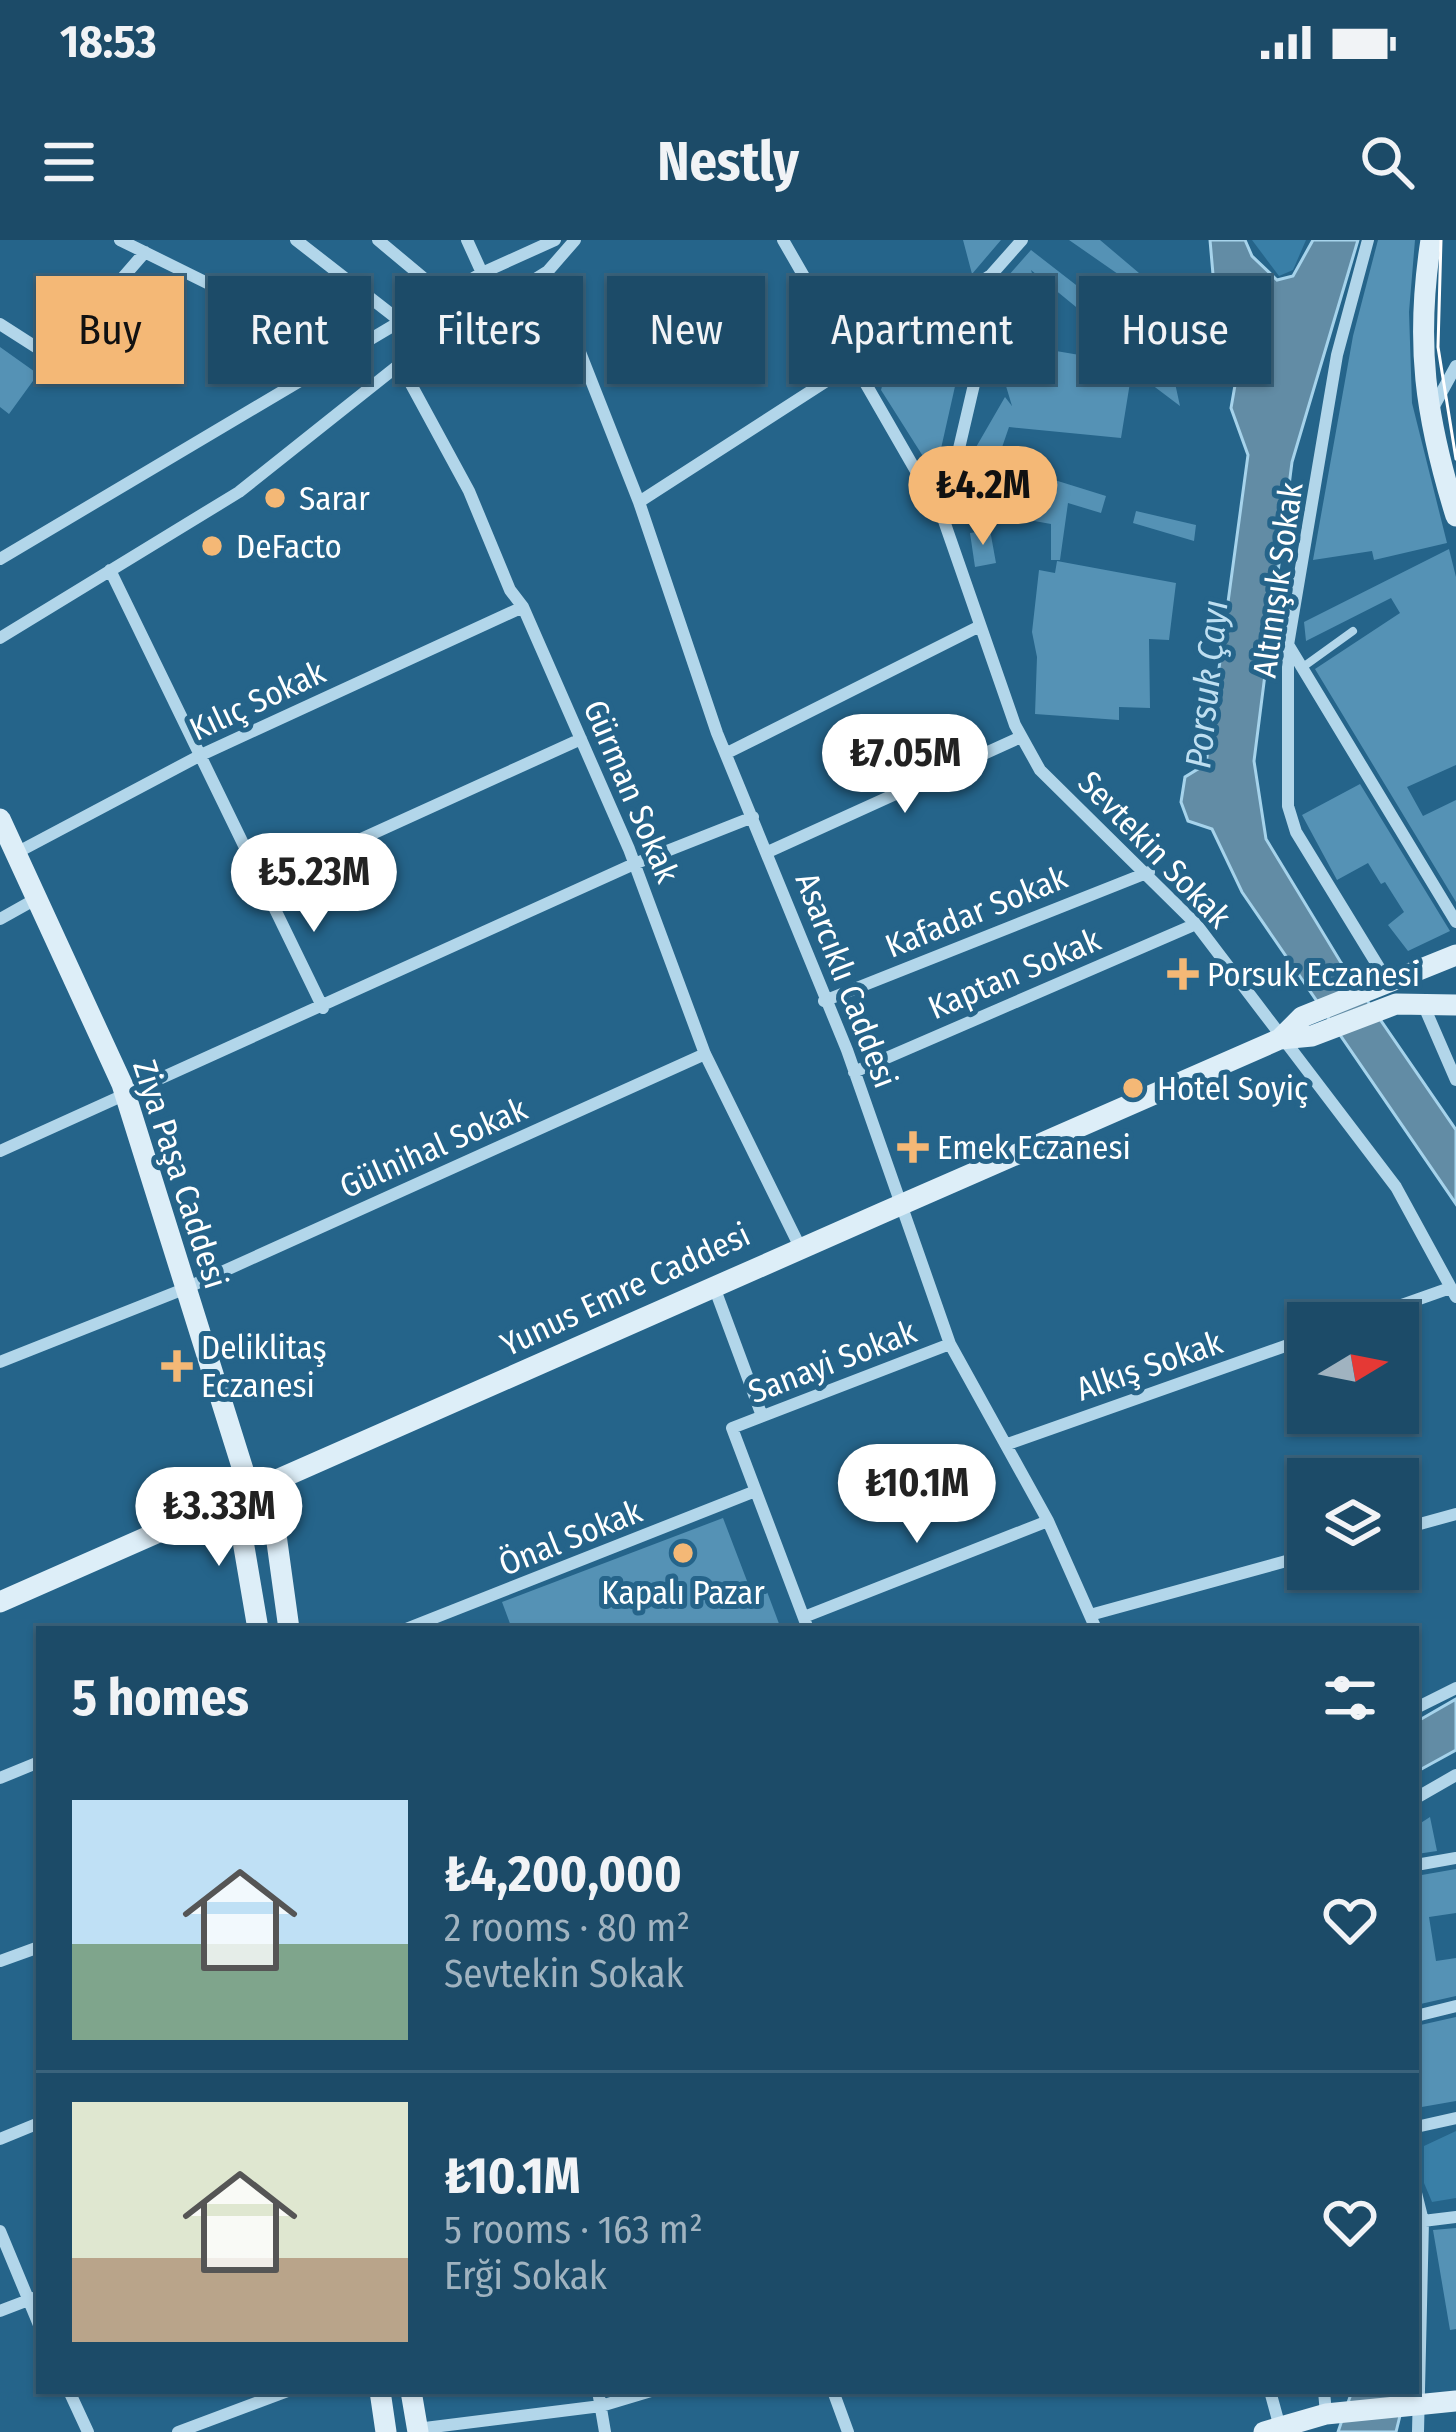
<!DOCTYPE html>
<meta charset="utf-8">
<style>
body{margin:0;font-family:"Fira Sans Condensed",sans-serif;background:#25526e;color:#f1f3f6;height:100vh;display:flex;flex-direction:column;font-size:45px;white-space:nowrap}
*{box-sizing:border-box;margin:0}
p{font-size:39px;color:#a0b3c0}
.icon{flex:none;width:66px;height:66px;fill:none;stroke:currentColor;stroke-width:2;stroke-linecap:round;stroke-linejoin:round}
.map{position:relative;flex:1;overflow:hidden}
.side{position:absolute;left:36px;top:1386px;width:1383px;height:768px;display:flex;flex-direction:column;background:#1c4b68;border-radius:0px;box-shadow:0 3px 9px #0004,0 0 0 3px #3a637c}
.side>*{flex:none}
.banner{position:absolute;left:36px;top:36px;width:1386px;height:108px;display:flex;gap:24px}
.needle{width:78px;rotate:80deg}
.buttons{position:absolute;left:1287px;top:1062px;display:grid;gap:24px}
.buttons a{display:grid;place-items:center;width:132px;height:132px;border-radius:0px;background:#1c4b68;box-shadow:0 3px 9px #0004,0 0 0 3px #3a637c;font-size:60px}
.price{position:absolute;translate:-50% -102px;padding:0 27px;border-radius:42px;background:#fff;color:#222;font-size:39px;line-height:78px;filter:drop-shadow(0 3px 6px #0008)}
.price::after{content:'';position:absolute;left:50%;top:72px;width:36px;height:27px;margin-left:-18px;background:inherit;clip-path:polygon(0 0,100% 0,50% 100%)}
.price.selected{background:#f4b876;color:#111}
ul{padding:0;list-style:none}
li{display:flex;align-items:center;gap:36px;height:300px;padding:0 36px}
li+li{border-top:3px solid #3a637c}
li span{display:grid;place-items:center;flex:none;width:336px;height:240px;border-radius:0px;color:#555}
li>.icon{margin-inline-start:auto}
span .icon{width:144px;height:144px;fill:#fffc;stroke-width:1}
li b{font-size:51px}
h2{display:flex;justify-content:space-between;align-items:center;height:144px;padding:0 36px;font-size:51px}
.tag{padding:0 42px;border-radius:0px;background:#1c4b68;box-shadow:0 3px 9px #0004,0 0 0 3px #3a637c;font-size:42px;line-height:108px}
.tag.selected{background:#f4b876;color:#111}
.status{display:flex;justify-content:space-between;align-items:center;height:84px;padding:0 60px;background:#1c4b68;direction:ltr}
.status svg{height:33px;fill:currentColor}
header{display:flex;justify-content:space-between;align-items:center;height:156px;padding:0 36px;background:#1c4b68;font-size:54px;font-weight:700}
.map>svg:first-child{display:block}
.green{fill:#397fa7}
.water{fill:#628ca5;stroke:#a6d3eb;stroke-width:3}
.building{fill:#5592b5}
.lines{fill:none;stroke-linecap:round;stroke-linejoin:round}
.service{stroke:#b2d6ea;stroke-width:8}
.minor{stroke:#b2d6ea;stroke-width:12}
.secondary{stroke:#ddeef8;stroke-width:21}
.tram{stroke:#fff;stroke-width:3}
.poi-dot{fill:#f4b876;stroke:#25648a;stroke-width:4.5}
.labels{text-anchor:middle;stroke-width:10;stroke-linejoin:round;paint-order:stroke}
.poi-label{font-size:33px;fill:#fff;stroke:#25648a;text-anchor:start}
.street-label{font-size:33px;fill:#fff;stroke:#25648a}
.water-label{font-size:36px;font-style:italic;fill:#bedff1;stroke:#25648a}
</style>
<div class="status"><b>18:53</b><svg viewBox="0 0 49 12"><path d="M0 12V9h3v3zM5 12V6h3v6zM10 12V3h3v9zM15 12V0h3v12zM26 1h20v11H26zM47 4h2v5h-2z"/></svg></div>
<header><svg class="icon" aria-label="menu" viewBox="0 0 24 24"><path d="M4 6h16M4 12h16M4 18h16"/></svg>Nestly<svg class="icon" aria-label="search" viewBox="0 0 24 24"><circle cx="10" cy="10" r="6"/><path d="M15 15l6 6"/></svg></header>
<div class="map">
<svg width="1456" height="2192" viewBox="0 0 1456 2192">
<rect width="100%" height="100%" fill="#25648a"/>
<path class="green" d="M1252 0H1306L1293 30 1279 36Z
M1456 1891V1958L1432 1962 1424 1943V1906Z"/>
<path class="water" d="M1210 0H1245L1252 16 1277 40 1293 36 1313 0H1358L1292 222 1254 521 1266 599 1340 721 1456 890V964L1242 652 1212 589 1188 581 1181 562 1185 537 1206 524 1248 215 1231 168 1241 111 1216 69Z
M1456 1459V1510L1416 1532V1482Z
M1352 2151H1406L1396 2192H1338Z"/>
<path class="building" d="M963 0H1001L972 34Z
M1069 0H1100L1139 33 1155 36 1151 57Z
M1378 0H1415L1409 72 1412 163 1447 303 1374 320 1372 311 1313 320 1353 96Z
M1031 10 1152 104 1143 122 1031 30 1056 111 1133 124 1121 198 1009 187 997 222 1106 256 1101 273 1068 263 1060 320H1051V284L957 267 968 221 1005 157 1012 166 1003 136 1008 137 1012 102 1008 85 995 87 983 64Z
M957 91 965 102 940 213 926 221 881 150 885 136 880 127 918 105 932 117Z
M0 107 38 134 9 174 0 167Z
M1138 127 1175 143 1180 166 1135 132Z
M1136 271 1196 285 1194 301 1133 283Z
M990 290 996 323 975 327 970 293Z
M1449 309 1456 337V525L1407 547 1423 576 1456 560V662L1315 429 1400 373 1391 358 1306 401 1304 382Z
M1057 321 1176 343 1169 400 1149 399 1150 468 1119 467V480L1035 474 1037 417 1032 392 1039 330 1055 333Z
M1360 544 1450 691 1408 711 1388 685 1404 672 1385 642 1381 644 1368 623 1337 640 1302 575Z
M723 1278 752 1354 766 1349 781 1389H512L502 1362Z
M1430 1577 1437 1611 1417 1614 1416 1586Z
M1456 1629V1673L1429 1677 1436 1721 1456 1718V1756L1416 1765V1636Z
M1456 1777V1861L1416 1868V1786Z
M1456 1988V2089L1450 2090 1433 1990Z"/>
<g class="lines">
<path class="service" d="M1303 427 1353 391"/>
<path class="minor" d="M120 0 347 112
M296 0 400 81
M378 0 444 55
M467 0 482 33
M783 0 943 278 1015 485 1040 530 1196 684 1396 947 1456 1057
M1368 0 1337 115 1288 405V566L1296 592 1386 739
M548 31 639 262 717 493 847 810 950 1104 1048 1281 1096 1389
M0 84 53 118 145 12
M400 124 469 251 510 350 523 367 629 609 705 814 799 1005
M1434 166 1456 126
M639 262 991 35 1022 0
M943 277 986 93 965 52
M0 319 482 33 555 0
M110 330 323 768
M0 398 239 252 400 124 548 31 575 0
M1289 406 1456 682
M727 513 978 387
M770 611 1021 497
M18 612 201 515 523 367
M262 644 581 499
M0 679 34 660
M824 761 1149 632
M1423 764 1456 840
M854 832 1196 684
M0 911 634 624 753 577
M713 1044 762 1176
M1351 1083 1450 1048
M0 1122 184 1049 705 814
M1008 1204 1308 1098
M1398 1290 1456 1274
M1090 1375 1308 1315
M804 1377 1048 1281
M406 1389 753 1252
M808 1389 732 1188 950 1104
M1416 1468 1456 1448
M0 1538 39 1522
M1416 1558 1456 1535
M1416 1625 1456 1618
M0 1721 39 1707
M1416 1776 1456 1766
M1416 1887 1456 1878
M0 1899 39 1883
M1416 1953 1423 1981 1418 2192
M1423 1981 1456 1977
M0 1991 39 2085
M0 2071 39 2056
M69 2151 88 2192
M598 2151 605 2192
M833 2151 848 2192
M1270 2151 1281 2191
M1324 2151 1326 2174
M417 2189 601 2166 651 2151
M178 2192 288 2151"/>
<path class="secondary" d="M1431 0C1415 103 1425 176 1456 276
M0 579 122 844 250 1252
M1280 799 1302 777 1456 715
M269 1244 289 1389
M236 1260 258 1389
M0 1362C425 1172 853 986 1280 799L1312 796 1396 764 1456 765
M380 2151 386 2192
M411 2151 418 2192
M1264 2192 1326 2174 1456 2161"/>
<path class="tram" d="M1441 0 1438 107 1456 219"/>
</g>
<g class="poi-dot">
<circle cx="275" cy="258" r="12"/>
<circle cx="212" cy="306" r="12"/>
<path d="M1177 716h12v12h12v12h-12v12h-12v-12h-12v-12h12z"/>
<circle cx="1133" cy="848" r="12"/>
<path d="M907 889h12v12h12v12h-12v12h-12v-12h-12v-12h12z"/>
<path d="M171 1108h12v12h12v12h-12v12h-12v-12h-12v-12h12z"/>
<circle cx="683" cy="1313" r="12"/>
</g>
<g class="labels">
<g class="poi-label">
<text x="299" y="270">Sarar</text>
<text x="236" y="318">DeFacto</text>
<text x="1207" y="746">Porsuk Eczanesi</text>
<text x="1157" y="860">Hotel Soyiç</text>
<text x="937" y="919">Emek Eczanesi</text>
<text x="201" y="1119">Deliklitaş<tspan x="201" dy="38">Eczanesi</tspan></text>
<text x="683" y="1364" text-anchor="middle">Kapalı Pazar</text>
</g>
<g class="street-label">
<text transform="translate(1277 340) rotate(-82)" y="12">Altınışık Sokak</text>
<text transform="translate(257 460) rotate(-25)" y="12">Kılıç Sokak</text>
<text transform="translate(632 551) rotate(67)" y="12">Gürman Sokak</text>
<text transform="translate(1155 609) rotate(46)" y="12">Sevtekin Sokak</text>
<text transform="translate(976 671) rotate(-22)" y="12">Kafadar Sokak</text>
<text transform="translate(1014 733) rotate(-23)" y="12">Kaptan Sokak</text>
<text transform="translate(847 740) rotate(69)" y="12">Asarcıklı Caddesi</text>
<text transform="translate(433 907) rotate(-24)" y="12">Gülnihal Sokak</text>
<text transform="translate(181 934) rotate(72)" y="12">Ziya Paşa Caddesi</text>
<text transform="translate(625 1049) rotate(-25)" y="12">Yunus Emre Caddesi</text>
<text transform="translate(832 1121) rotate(-21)" y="12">Sanayi Sokak</text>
<text transform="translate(1149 1125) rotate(-19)" y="12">Alkış Sokak</text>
<text transform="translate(570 1297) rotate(-22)" y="12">Önal Sokak</text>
</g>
<g class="water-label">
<text transform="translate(1206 444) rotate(-84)" y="13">Porsuk Çayı</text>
</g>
</g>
</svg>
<div class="buttons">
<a><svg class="needle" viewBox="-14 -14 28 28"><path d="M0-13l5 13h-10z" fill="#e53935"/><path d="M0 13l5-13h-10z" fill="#a0b3c0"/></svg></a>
<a><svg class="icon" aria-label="layers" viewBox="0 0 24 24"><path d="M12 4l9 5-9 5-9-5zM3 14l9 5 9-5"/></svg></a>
</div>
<b class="price selected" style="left:983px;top:308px">₺4.2M</b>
<b class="price" style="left:905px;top:576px">₺7.05M</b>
<b class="price" style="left:314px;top:695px">₺5.23M</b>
<b class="price" style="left:917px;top:1306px">₺10.1M</b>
<b class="price" style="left:219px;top:1329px">₺3.33M</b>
<div class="banner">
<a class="tag selected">Buy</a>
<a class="tag">Rent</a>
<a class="tag">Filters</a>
<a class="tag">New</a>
<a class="tag">Apartment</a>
<a class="tag">House</a>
</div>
<section class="side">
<h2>5 homes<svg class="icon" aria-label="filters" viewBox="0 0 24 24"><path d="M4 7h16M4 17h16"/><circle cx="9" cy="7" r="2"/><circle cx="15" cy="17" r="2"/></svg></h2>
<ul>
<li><span style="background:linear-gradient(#bfe0f5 60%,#7fa58c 0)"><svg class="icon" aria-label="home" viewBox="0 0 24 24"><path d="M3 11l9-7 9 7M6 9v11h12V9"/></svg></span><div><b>₺4,200,000</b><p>2 rooms · 80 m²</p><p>Sevtekin Sokak</p></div><svg class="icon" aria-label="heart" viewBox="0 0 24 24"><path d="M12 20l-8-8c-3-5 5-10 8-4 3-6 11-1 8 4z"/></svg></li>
<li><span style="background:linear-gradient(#dfe7d0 65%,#b9a48a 0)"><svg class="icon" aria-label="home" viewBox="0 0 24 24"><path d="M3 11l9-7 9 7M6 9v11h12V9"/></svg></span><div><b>₺10.1M</b><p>5 rooms · 163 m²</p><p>Erği Sokak</p></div><svg class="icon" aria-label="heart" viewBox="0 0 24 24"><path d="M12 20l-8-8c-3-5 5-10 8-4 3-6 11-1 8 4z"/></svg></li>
</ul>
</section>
</div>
